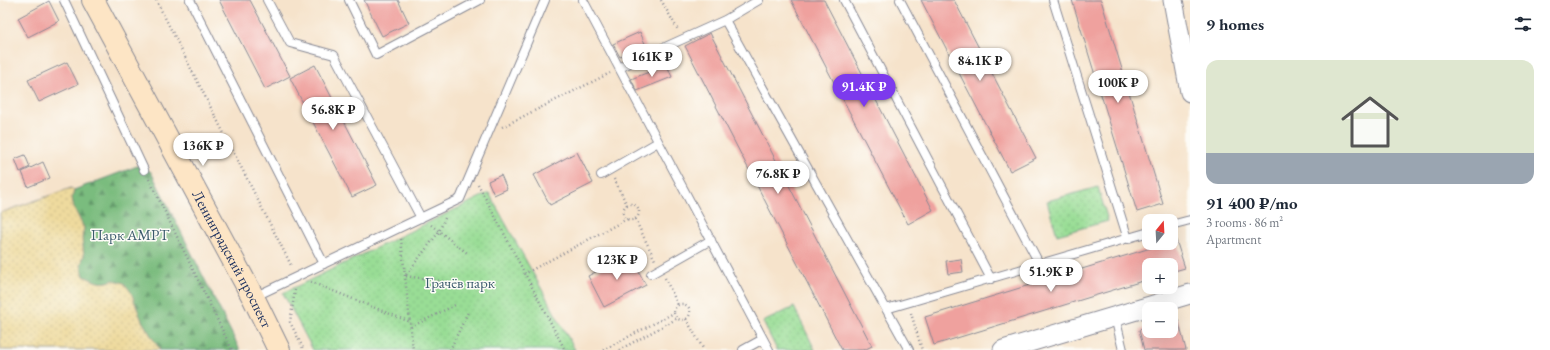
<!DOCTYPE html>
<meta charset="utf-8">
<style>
body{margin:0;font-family:"EB Garamond",serif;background:#f2f2f3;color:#1f2937;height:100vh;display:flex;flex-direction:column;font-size:15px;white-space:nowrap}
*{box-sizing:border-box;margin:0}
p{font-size:13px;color:#747a83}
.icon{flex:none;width:22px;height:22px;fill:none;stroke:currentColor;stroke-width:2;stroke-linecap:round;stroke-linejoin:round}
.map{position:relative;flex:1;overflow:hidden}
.sheet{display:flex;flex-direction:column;background:#fff;width:360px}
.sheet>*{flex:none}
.needle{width:26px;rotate:18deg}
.fabs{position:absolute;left:1142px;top:214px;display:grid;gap:8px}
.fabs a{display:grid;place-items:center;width:36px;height:36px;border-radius:8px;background:#fff;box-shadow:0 4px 16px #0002;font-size:20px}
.price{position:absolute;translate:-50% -34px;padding:0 9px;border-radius:14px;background:#fff;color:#222;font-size:13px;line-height:26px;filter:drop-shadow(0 1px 2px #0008)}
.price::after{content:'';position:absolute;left:50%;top:24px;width:12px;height:9px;margin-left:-6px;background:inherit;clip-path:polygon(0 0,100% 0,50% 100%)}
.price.active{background:#7c3aed;color:#fff}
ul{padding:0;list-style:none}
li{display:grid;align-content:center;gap:8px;height:212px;padding:0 16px}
li span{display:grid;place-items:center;height:124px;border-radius:12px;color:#555}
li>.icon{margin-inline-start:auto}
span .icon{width:72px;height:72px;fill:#fffc;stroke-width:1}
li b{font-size:17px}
h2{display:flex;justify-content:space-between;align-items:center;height:48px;padding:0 16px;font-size:17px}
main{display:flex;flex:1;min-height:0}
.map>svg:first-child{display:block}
.forest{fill:url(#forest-firs);stroke:#4a766e}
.sand{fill:url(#sand-dots);stroke:#84847e}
.park{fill:url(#park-dots);stroke:#5a867a}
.building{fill:#efa19e}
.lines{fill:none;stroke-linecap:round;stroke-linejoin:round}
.service-casing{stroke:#888994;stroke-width:10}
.tertiary-casing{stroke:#888994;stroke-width:21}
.secondary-casing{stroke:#888994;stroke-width:24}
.path{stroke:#888994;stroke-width:2.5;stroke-dasharray:1 3;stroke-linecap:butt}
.service{stroke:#fff;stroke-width:8}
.tertiary{stroke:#fff;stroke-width:19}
.secondary{stroke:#fde5c5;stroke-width:22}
.labels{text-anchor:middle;stroke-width:3;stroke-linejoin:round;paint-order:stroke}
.park-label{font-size:15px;fill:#3a5a6c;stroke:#fdfcf7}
.street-label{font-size:15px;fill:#1b2f5e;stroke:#fdfcf7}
</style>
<main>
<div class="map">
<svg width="1190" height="350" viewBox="0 0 1190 350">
<defs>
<pattern id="forest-firs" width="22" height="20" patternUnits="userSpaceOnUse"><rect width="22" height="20" fill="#7abc7e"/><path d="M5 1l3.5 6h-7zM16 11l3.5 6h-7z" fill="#63996a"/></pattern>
<pattern id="sand-dots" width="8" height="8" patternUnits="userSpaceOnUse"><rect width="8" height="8" fill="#eeda9e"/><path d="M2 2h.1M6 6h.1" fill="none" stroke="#ccbb8a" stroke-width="1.8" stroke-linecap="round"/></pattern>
<pattern id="park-dots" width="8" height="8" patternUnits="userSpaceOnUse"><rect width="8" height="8" fill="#99dd95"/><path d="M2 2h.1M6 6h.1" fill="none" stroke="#83be83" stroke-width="1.8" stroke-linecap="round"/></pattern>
</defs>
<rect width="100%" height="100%" fill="#fdfcf7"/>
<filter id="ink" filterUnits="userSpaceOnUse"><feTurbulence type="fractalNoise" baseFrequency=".025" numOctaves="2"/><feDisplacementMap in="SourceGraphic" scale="8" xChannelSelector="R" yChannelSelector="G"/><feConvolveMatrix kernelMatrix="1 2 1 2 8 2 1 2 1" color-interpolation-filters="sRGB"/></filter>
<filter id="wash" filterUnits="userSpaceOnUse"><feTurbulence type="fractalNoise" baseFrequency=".012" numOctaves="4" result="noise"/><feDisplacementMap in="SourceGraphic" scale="16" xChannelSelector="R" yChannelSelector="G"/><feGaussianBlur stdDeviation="0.9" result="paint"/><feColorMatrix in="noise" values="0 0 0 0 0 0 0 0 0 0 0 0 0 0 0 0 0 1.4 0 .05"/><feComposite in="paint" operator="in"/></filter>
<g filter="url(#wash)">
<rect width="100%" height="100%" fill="#f6e3cb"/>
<path class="forest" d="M140 165 151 172 240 350H160L142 321 138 312 114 280C101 285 96 282 84 276L81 265 84 255 82 238 84 228 74 208 72 198 74 190Z"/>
<path class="sand" d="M71 188 74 190 72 198 74 208 84 228 82 238 84 255 81 265 84 276C96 282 101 285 114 280L124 283 131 292 142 321 160 350H0V213Z"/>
<path class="park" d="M1098 187 1108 221 1057 235 1047 201Z
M489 193 575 350H313L283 293Z
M794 307 815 350H777L763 322Z"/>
<g id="blocks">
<path class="building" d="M219 0H250L290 76 265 89Z
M364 0H398L409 23 382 36Z
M791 0H824L933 210 908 224Z
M921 0H954L1036 158 1010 171Z
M1072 0H1101L1163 204 1137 212Z
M49 1 59 21 28 37 18 18Z
M640 32 646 46 620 57 613 44Z
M710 33 872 346 864 350H842L685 46Z
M67 62 78 84 39 102 28 80Z
M315 65 377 185 352 197 290 78Z
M667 65 672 77 637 91 631 79Z
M577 152 593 183 550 205 534 175Z
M25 155 30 167 20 172 15 159Z
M43 162 50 178 28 187 22 172Z
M501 175 507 189 494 195 488 181Z
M1176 240 1185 268 1171 272V265H1149V279L934 345 925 317 1167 243H1171Z
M629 254 646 285 604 307 588 276Z
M961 259 963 272 948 274 946 261Z
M1178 319 1186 350H1144L1139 330 1149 327V331H1171V321Z"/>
</g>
</g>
<g filter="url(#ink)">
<use href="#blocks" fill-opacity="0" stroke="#888994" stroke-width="1"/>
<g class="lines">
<g class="service-casing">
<path id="service" d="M64 0 144 170
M190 0 324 264
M267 0 290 43 334 55 421 218
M349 0 376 55 480 0
M583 0 769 350
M844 0 991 279
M900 0 1040 265
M1053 0 1128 239
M725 20 909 350
M619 68 725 20 759 0
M601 175 658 142
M1171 225 1190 220
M651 274 711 240
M254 297 460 199 545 0
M886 309 1149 232
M1115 317 1123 350
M743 350 763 339"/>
</g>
<g class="tertiary-casing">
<path id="tertiary" d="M1173 0 1190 92
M1003 350 1190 294"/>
</g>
<g class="secondary-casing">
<g id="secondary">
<path id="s1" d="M93 0 253 297 279 350"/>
</g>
</g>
<path class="path" d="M156 0 292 267
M661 0 678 30
M502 127 610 73
M149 179 232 350
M614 179 627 205
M478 184 565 350
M623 212a8 8 0 1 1 16 0a8 8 0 1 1-16 0Z
M445 218 439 232 405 276 450 282
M635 219 655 260
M431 225 467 253
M401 239 413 350
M524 274 627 219
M665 278 678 305
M311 282 410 322
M295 290 290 322 304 350
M674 312a8 8 0 1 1 16 0a8 8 0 1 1-16 0Z
M911 313 922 350
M686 319 704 350
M411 327 457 304
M450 350 468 312
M603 350 674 313
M619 350 678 318"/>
<use href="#service" class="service"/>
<use href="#tertiary" class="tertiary"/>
<use href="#secondary" class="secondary"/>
</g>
</g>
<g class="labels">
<g class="park-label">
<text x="130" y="240">Парк АМРТ</text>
<text x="460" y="288">Грачёв парк</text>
</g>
<g class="street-label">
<text dy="5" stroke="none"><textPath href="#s1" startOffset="294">Ленинградский проспект</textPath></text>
</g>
</g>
</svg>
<div class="fabs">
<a><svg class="needle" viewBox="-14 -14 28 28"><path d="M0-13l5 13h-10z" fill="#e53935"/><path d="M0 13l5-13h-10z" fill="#747a83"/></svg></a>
<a>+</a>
<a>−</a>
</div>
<b class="price" style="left:652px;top:78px">161K ₽</b>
<b class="price" style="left:980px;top:82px">84.1K ₽</b>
<b class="price" style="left:1118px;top:104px">100K ₽</b>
<b class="price active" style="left:864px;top:108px">91.4K ₽</b>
<b class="price" style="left:333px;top:131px">56.8K ₽</b>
<b class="price" style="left:203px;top:167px">136K ₽</b>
<b class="price" style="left:778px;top:195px">76.8K ₽</b>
<b class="price" style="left:617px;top:281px">123K ₽</b>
<b class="price" style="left:1051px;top:293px">51.9K ₽</b>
</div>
<section class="sheet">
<h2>9 homes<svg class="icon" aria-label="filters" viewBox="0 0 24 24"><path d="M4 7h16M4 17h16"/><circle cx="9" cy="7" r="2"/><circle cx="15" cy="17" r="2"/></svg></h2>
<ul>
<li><span style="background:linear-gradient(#dfe7d0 75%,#9aa5b1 0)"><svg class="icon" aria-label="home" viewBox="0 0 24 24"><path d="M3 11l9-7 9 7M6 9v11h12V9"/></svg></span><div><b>91 400 ₽/mo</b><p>3 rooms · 86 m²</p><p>Apartment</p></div></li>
</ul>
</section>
</main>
